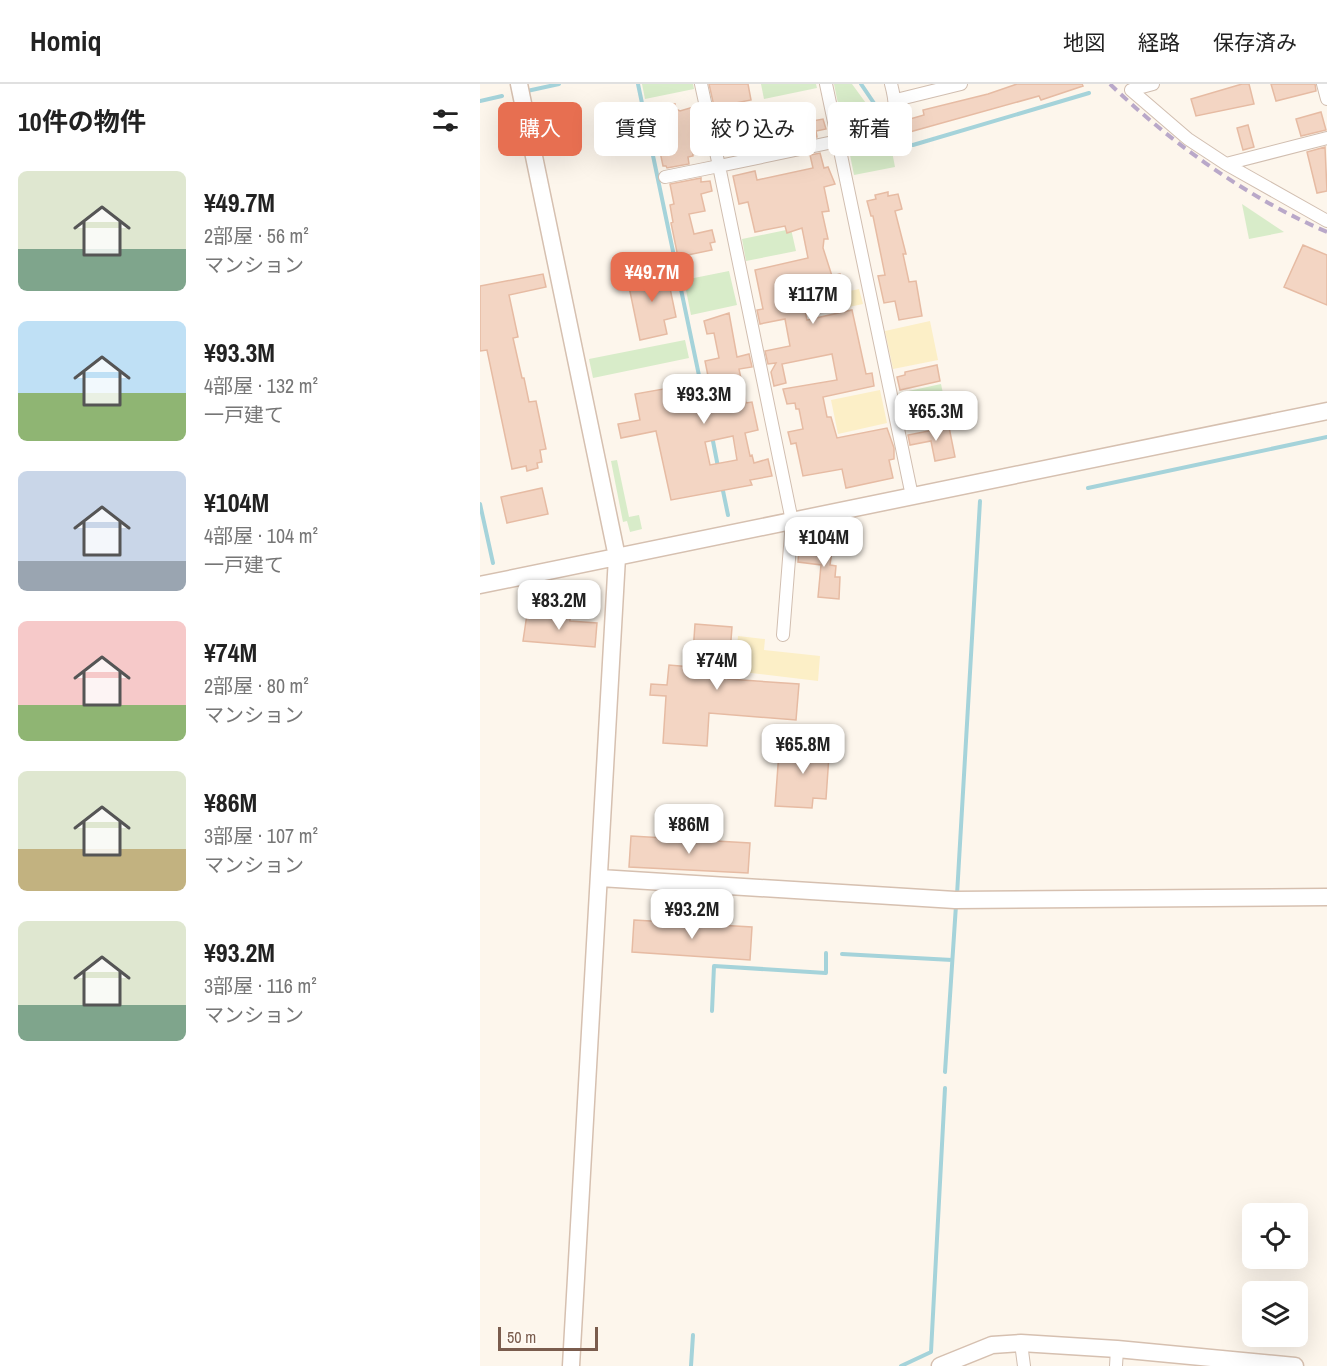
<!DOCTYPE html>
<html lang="ja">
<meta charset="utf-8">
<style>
body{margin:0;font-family:"Archivo Narrow","Noto Sans JP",sans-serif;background:#f6f6f6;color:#222;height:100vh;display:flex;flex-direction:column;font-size:22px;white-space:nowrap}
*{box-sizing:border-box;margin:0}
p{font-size:20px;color:#767676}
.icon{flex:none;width:33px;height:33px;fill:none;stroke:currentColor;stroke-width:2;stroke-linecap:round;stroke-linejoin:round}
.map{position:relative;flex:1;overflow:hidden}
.panel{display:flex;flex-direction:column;background:#fff;width:480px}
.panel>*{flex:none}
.banner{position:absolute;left:18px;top:18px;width:570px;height:54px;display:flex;gap:12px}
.tools{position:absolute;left:762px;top:1119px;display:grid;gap:12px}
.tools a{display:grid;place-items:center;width:66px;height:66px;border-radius:9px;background:#fff;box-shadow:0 6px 24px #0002;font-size:30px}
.scale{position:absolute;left:18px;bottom:15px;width:100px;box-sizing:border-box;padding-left:6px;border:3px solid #7a5c4d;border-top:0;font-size:16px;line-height:21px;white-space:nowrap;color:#7a5c4d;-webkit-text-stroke:4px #fffaf3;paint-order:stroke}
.price{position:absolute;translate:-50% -51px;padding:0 14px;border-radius:12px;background:#fff;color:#222;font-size:20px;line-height:39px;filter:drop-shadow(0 2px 3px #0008)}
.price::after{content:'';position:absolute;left:50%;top:36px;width:18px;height:14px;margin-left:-9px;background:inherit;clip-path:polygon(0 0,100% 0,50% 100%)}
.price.selected{background:#e76f51;color:#fff}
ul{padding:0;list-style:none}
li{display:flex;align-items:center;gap:18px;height:150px;padding:0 18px}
li span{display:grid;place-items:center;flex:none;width:168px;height:120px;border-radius:9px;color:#555}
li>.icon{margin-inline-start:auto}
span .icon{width:72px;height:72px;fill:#fffc;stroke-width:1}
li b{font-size:26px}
h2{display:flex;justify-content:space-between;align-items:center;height:72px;padding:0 18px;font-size:26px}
.pill{padding:0 21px;border-radius:9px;background:#fff;box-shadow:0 6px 24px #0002;font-size:21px;line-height:54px}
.pill.selected{background:#e76f51;color:#fff}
header{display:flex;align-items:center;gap:36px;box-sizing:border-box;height:84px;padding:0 30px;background:#fff;border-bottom:2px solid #e0e0e0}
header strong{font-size:28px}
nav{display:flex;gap:33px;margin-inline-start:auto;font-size:21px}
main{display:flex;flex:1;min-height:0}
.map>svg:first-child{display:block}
.green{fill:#d8ecc9}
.sand{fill:#fcefc7}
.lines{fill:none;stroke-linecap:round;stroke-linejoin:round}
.stream{stroke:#a5d3da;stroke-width:4}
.building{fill:#f3d5c3;stroke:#e6bba3;stroke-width:1.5;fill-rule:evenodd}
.street-casing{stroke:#d1beb0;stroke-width:14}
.secondary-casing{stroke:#d6c0b0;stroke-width:19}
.street{stroke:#fff;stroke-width:12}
.secondary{stroke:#fff;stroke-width:16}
.rail{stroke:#b9a8c9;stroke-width:4;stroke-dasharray:9 6;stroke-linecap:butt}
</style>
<header>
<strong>Homiq</strong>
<nav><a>地図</a><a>経路</a><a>保存済み</a></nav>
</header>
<main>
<section class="panel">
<h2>10件の物件<svg class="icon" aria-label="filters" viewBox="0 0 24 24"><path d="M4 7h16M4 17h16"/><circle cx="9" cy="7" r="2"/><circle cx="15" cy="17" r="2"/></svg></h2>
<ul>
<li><span style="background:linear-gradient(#dfe7d0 65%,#7fa58c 0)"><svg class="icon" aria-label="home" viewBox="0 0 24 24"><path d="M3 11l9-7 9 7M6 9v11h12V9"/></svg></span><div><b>¥49.7M</b><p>2部屋 · 56 m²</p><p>マンション</p></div></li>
<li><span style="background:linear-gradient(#bfe0f5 60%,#8fb573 0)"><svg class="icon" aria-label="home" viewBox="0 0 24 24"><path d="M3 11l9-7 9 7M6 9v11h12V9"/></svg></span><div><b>¥93.3M</b><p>4部屋 · 132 m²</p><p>一戸建て</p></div></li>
<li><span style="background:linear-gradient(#c9d6e8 75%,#9aa5b1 0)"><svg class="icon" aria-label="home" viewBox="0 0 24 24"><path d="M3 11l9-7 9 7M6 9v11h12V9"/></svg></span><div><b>¥104M</b><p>4部屋 · 104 m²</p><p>一戸建て</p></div></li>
<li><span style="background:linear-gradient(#f6c9c9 70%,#8fb573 0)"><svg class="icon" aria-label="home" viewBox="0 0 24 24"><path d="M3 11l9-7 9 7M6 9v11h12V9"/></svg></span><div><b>¥74M</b><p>2部屋 · 80 m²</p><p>マンション</p></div></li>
<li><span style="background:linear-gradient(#dfe7d0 65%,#c2b280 0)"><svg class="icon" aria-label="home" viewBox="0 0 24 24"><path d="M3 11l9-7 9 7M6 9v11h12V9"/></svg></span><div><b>¥86M</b><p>3部屋 · 107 m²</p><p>マンション</p></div></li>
<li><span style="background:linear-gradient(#dfe7d0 70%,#7fa58c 0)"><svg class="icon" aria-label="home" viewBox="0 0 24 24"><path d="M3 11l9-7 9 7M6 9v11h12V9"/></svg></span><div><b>¥93.2M</b><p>3部屋 · 116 m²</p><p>マンション</p></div></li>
</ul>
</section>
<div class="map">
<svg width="847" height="1282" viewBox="0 0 847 1282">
<rect width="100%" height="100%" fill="#fdf6ec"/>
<path class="green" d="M162 0H213L214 5 165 15Z
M281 0H336L337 4 284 15Z
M354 0H372L402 41 369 51 364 49Z
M409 52 415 83 374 91 369 66 374 60Z
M762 120 804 148 769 155Z
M311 145 316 167 266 177 262 155Z
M249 187 257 221 211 231 204 196Z
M205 256 209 274 113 294 109 275Z
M461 300 465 319 423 328 419 309Z
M137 376 149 433 159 431 162 445 150 448 147 437 143 438 131 377Z"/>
<path class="sand" d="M379 205 383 220 331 231 328 216Z
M450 237 458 276 413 285 405 247Z
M400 306 407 339 358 350 351 316Z
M258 552 285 555 284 566 340 572 338 597 254 587Z"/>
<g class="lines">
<path class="stream" d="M158 0 221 301
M381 0 404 34
M47 7 79 0
M0 17 22 12
M415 50 423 60 433 61 609 9
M232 352 238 383
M242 402 248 431
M608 404 847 353
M0 420 13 479
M477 811 500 417
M362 870 472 876
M232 927 234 882 346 889V869
M465 988 476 821
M211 1282 213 1251
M421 1282 451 1268 465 1004"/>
</g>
<path class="building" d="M229 0H268L271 16 245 21 249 43 272 38 270 26 282 23 286 39 326 31 327 38 343 35 346 45 336 47 337 53 327 55 326 52 249 65 246 51 240 49Z
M537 0H602L603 2 561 16 559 12 426 49 423 37 444 31 443 26 508 10Z
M762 0H769L774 20 716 32 711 15Z
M791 0H835L836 7 796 17Z
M195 20 196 25 200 27 217 22 224 51 221 52 223 60 212 63 213 72 208 73 209 80 187 84 186 82H183L179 63 188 61 183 39 178 40 174 24Z
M841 28 846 46 821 52 816 35Z
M768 41 774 63 763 66 757 44Z
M845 63 847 107 837 109 827 68Z
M340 69 344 84 348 83 355 100 344 103 349 127 342 128 348 155H344L343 164 352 192 360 190 363 205 322 213 327 236 372 226 386 290 392 289 394 302 343 313 347 333H351L357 354 407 344 414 364V375L409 376 413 394 366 404 362 385 323 392 316 359 311 360 308 348 323 345 319 325H316L315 319 307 320 303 305 357 296 352 270 302 280 306 299 294 302 291 288 296 279 288 280 285 267 310 262 305 235 280 240 277 226 283 225 275 186 328 174 322 144 307 149 305 142 275 148 268 118 259 120 253 92 275 87 277 96 333 84 330 71Z
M221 94V98L230 97 232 107 221 110 225 127 209 130 214 150 232 146 235 158 230 159 232 166 198 173 191 139 193 138 190 121 194 120 190 100Z
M408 108V112L418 110 422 125 415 127 426 170H423L429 198 436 197 442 232 419 236 415 217 404 219 398 192 405 191 393 132H391L387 117 396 115 395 111Z
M823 161 847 171V221L804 203Z
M186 185 196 233 184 236 187 250 160 256 147 193Z
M63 190 66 203 29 211 38 253 33 254 42 294H44L49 318 56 317 66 365 60 366 62 378 57 379 58 384 47 387 46 382 32 385 7 266 0 267V202Z
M249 229 257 273 269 270 272 283 259 285 266 319 272 318 278 346 265 349 270 372 272 371 274 379 288 375 292 392 270 396 272 401 191 416 176 347 141 354 138 340 160 336 155 310 229 297 225 277 239 274 234 249 227 250 224 237ZM253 352 257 376 230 381 225 358Z
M457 281 460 297 420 306 417 293 425 291V288Z
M469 343 475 373 455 377 451 357 430 361 428 351Z
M62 404 68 430 27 439 21 413Z
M345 453 354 454 350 481 356 482 355 493H360L359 515 338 513 341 481 318 478 319 465 338 467Z
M47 530 90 533V537L117 539 115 563 43 557Z
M215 540 252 543 248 595 319 600 316 636 229 629 227 662 183 659 186 612 170 611 171 600 187 601 189 581 212 583Z
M325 655 350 657 346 715 333 714 332 724 295 722 299 668 324 670Z
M151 752 270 759 268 789 149 783Z
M154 836 272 843 270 876 152 868Z"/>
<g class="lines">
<g class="street-casing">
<path id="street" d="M346 0 358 57C399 48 425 52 411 0
M673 0 651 6 708 55 746 80
M843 0 847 15
M416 16 481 0
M847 54 746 80 847 137
M185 93 239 82 221 0
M303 551 312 437 239 82 358 57 432 412
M541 1259 544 1282
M636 1282 637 1265"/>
</g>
<g class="secondary-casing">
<path id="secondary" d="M39 0 137 473 91 1282
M0 501 847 327
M120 794 475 816 847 813
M460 1282 512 1261 541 1259 637 1265 815 1282"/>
</g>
<use href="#street" class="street"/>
<use href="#secondary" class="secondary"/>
<path class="rail" d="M630 0C692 60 768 114 847 148"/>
</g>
</svg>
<div class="tools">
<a><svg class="icon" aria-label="locate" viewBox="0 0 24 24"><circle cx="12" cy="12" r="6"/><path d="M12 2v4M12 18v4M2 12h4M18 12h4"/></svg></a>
<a><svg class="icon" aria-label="layers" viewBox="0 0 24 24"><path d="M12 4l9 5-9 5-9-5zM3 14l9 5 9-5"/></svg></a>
</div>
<div class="scale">50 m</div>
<b class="price selected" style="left:172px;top:219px">¥49.7M</b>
<b class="price" style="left:333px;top:241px">¥117M</b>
<b class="price" style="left:224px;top:341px">¥93.3M</b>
<b class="price" style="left:456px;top:358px">¥65.3M</b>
<b class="price" style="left:344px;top:484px">¥104M</b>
<b class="price" style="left:79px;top:547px">¥83.2M</b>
<b class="price" style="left:237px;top:607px">¥74M</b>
<b class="price" style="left:323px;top:691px">¥65.8M</b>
<b class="price" style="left:209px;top:771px">¥86M</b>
<b class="price" style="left:212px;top:856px">¥93.2M</b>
<div class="banner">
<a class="pill selected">購入</a>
<a class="pill">賃貸</a>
<a class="pill">絞り込み</a>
<a class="pill">新着</a>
</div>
</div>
</main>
